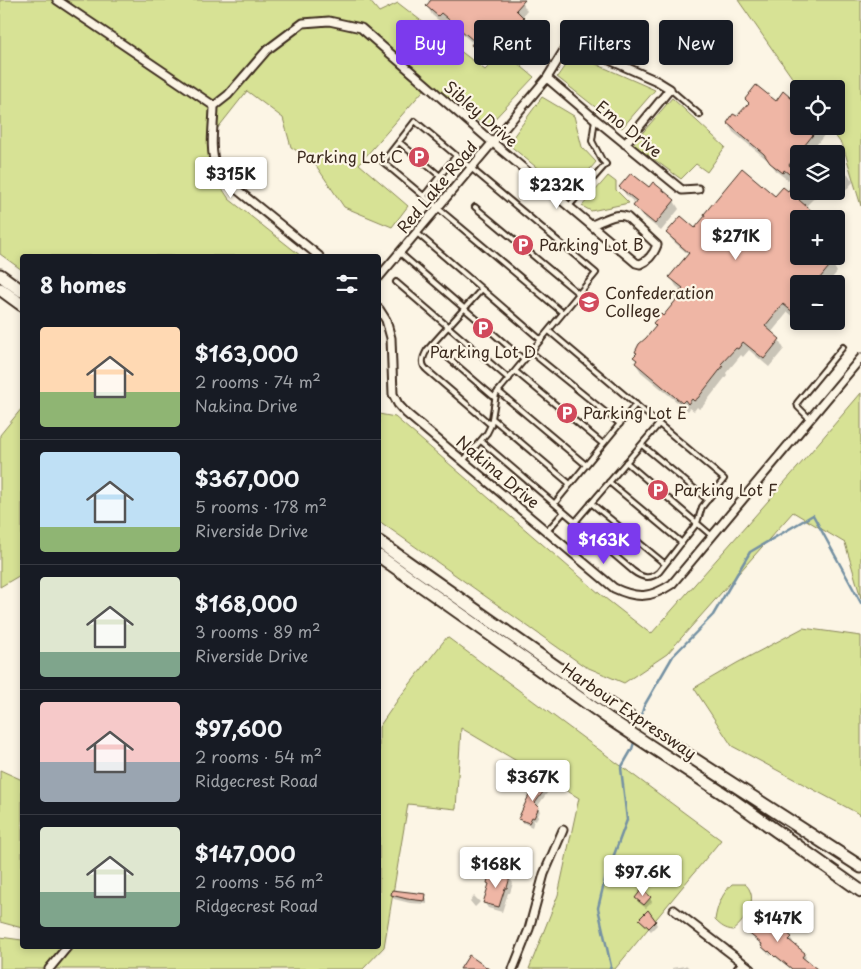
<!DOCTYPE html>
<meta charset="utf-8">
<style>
body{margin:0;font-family:"Playpen Sans",sans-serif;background:#242831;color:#f1f3f6;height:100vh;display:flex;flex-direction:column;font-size:19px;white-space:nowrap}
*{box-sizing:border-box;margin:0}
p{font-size:16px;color:#9ea1a6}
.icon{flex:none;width:28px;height:28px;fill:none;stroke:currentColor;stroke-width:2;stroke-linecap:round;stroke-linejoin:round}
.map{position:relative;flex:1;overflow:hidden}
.drawer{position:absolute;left:20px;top:254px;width:361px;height:695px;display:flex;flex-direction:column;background:#171b24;border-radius:5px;box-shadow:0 2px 8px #0003}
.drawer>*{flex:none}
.guide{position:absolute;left:396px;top:20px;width:389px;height:45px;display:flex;gap:10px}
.tools{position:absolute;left:790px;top:80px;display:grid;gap:10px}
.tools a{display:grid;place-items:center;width:55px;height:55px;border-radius:5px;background:#171b24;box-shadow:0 2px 8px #0003;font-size:25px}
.price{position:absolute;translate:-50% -42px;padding:0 11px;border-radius:5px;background:#fff;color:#222;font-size:16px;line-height:32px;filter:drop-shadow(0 1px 2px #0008)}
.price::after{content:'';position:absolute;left:50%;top:30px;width:15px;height:11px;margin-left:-8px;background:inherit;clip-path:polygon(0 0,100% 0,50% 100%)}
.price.selected{background:#7c3aed;color:#fff}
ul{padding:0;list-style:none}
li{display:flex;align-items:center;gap:15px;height:125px;padding:0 20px}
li+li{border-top:1px solid #363941}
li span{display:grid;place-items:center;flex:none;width:140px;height:100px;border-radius:5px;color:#555}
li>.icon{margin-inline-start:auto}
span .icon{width:60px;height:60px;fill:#fffc;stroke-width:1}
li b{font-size:21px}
h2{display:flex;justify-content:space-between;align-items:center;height:60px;padding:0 20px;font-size:21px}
.chip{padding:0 18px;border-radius:5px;background:#171b24;box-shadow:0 2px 8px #0003;font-size:18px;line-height:45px}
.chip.selected{background:#7c3aed;color:#fff}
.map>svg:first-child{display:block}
.green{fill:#d7e295;stroke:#89865a}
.shadow{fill:#0003}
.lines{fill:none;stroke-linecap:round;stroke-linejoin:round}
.stream{stroke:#7491a3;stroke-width:2.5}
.building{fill:#efb6a5;stroke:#3b2a1e}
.service-casing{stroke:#3b2a1e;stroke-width:8}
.minor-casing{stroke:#3b2a1e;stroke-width:11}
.primary-casing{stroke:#3b2a1e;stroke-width:15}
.service{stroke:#fcf5e5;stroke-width:4}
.minor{stroke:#fcf5e5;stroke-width:7}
.primary{stroke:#fcf5e5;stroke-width:11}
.labels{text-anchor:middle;stroke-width:4.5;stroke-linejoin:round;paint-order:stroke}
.street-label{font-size:16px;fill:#3b2a1e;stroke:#fcf5e5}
.poi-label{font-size:16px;fill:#3b2a1e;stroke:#fcf5e5;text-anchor:start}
</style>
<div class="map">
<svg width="861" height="969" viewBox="0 0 861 969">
<rect width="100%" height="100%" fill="#fcf5e5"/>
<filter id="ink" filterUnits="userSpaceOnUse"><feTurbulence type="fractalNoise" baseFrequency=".02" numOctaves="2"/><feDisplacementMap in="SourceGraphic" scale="10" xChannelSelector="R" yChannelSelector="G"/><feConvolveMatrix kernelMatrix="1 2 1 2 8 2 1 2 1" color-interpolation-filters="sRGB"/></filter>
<g filter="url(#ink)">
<path class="green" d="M0 0H369L379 12 398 3 485 70 504 52 534 77 487 127 429 84 359 164 408 206 392 227 344 207 313 161 291 147 283 118 247 91 217 129 210 170 229 199 301 256H22V270L0 254Z
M738 0H861V206L843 146 828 126H836V89H800Z
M573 54 655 90 622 128 557 77Z
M542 97 574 116 582 147 596 162 569 194 508 144Z
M672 98 725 147 707 172 696 164 681 179 633 144Z
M608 176 616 182V190L629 203 591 211 582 206Z
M861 393V598L845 543 793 512 667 654 624 683 584 666 379 521V414L395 417 600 594 651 634 798 467Z
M22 408V574L0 587V435Z
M803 628 861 636V815L732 746 694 688 737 663Z
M447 637 721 840 615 969H529L558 895 579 798 461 728 456 809 408 804 384 947 363 969H0V937L22 940V946H379V727L399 698Z
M0 770 20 779 22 781V928L0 922Z
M732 884H745C747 886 749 888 750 891 756 904 743 923 733 930 725 929 721 926 715 920 717 906 722 894 732 884Z"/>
<path class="shadow" d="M428 0H524L522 2 527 11 522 17 528 27 514 44 506 37 485 60 478 53 473 45 474 44 446 20 443 24 432 15 428 7 430 4Z
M746 99 799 126H820L825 134 809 154H799V167L795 172 799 175V191H827L820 193 811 201 805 207 799 219V256H823L832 263 837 272 827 284H799V321L788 312 771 333 779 340 784 349 769 367 749 350 743 357 741 355 726 373 727 375 703 406 699 409 697 407 694 411 690 408 688 411 641 372 636 364 638 362 635 357 637 354 636 352 656 327 654 324 663 317 678 300 682 291 676 286 671 277 689 255 673 241 668 233 696 230 788 193 796 183 790 178 788 180 777 172 770 162 733 132 728 123 737 118 749 104Z
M836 170 848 174 853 182 844 192 836 191Z
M621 187 649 189 674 201 679 209 661 231 640 214 635 206 636 204 626 195Z
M548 785 550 789 537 807 540 811 536 821 534 820 532 827 522 822 520 819Z
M492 877 509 878 513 883 510 893H508L502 912 488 908 484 902 489 885 488 883Z
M392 895 425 896 427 900V904L410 903 394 899Z
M474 896 480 902 475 907 470 901Z
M636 898H650L652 902 646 908 638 902Z
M792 909 797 914 794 918 789 913Z
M764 911 770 917 772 921 771 922 791 938 793 942 791 943 804 954 806 957 804 960 815 969H791L778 959 772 954 771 955 764 950 763 946 750 935 747 931Z
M640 919 655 921 657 925 651 931 643 923Z
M686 965 690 969H672V968L685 966Z"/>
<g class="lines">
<path class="stream" d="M640 719 644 706 673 656 713 615 750 552 813 515 861 603
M610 969 611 966 598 908 605 879 627 820 621 768 632 749 635 739"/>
</g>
<path class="building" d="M431 0H525L516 10 524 18 508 36 500 30 480 52 471 45 474 41 441 13 438 16 426 6Z
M756 85 776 101 783 91 799 105V126H820L789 165 799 174V191H807L799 200 821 219H799V256H825L833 262 815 284H799V307L794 313 783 304 765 326 780 339 764 359 743 342 738 349 736 348 721 364 723 366 698 398 694 401 692 399 688 404 685 400 682 403 635 363 637 360 633 357 637 353 635 352 639 344 646 338 656 326 653 323 661 314 663 316 677 299 675 297 683 288 669 277 689 253 666 233 681 216 695 228 705 216 704 214 742 168 775 196 783 187 788 191 797 180 784 170 783 173 770 163 764 154 727 123 733 114 737 116 749 103 745 99Z
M631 173 649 187 653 182 675 200 655 224 633 206 637 201 619 187Z
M540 778 549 784 535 803 539 807 534 818 532 817 529 823 518 819 530 793Z
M493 871 510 877 507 888H505L499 907 483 903 489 884 487 883 489 875 491 876Z
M642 889 651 897 644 905 635 898Z
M392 890 426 894 425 901 407 899 391 895Z
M648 910 656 921 649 928 639 919Z
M764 910 771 916 769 919 792 937 789 940 805 953 802 957 817 969H792L776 956 775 957 769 951 768 952 761 946 762 944 746 931Z
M469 955 489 969H460Z"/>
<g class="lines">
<g class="service-casing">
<path id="service" d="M670 89 700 115
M399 142 440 176
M424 196 456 156
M569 206 606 164 602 160 592 141 595 119
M475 207 579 294
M417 233 541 340
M400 253 524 360
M396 282 509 379
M482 289 427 350C423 357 420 364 427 370L491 425
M432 344 495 398
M531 352 620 424
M515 371 603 444
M498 391 586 465
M492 418 570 484
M810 419 798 407 797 403 843 347
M481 441 633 571C642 578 650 580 659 572L697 523 702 507 724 479 549 331
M642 445 708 500
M463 461 487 433 491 425 496 394 596 273 415 121 383 162 563 313
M626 462 712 536
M609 482 682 543
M555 503 636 404
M591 503 665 564
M576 521 659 424
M547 531 564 512"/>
</g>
<g class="minor-casing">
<path id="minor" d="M57 0 214 106
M547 78 595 119 682 190 698 189
M214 106 228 95 267 50 303 23 329 21 361 28 492 142 636 263 640 264C648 261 654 253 657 245L627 217C615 212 603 221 592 225
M214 106C214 124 209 149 216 166 218 171 222 175 225 180L319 256
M379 277 547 78 569 42 657 81 670 89 625 144
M379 309 386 320 391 338 393 394 398 404 406 413 614 588C637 599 651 598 672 584L861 358
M674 910 751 969
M49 969 68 946
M513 969 529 929 544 874 563 830
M738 969 743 963"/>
</g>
<g class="primary-casing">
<path id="primary" d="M0 275 22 291
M0 289 22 305
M379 542 609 704 861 867
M379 556 608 718 655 749 730 798 861 891"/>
</g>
<use href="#service" class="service"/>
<use href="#minor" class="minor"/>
<use href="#primary" class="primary"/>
</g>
</g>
<defs>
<g id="parking-disc" transform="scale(1.125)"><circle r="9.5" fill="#d1495b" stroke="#fcf5e5"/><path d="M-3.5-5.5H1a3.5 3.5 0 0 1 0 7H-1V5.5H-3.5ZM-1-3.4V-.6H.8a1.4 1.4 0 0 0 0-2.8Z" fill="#fff"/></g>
<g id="university-disc" transform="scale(1.125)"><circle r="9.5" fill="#d1495b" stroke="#fcf5e5"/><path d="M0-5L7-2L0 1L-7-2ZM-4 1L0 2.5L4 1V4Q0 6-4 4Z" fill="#fff"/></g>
</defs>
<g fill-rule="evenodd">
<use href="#parking-disc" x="419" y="157"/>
<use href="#parking-disc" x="523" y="245"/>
<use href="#university-disc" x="589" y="302"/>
<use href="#parking-disc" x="483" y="328"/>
<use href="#parking-disc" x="567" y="413"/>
<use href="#parking-disc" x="658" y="490"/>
</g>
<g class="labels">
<g class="street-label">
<text transform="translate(481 114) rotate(41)" y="6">Sibley Drive</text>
<text transform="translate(629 129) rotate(39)" y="6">Emo Drive</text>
<text transform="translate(437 187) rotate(-50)" y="6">Red Lake Road</text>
<text transform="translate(498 472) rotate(40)" y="6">Nakina Drive</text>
<text transform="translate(629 711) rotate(34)" y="6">Harbour Expressway</text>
</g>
<g class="poi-label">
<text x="403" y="163" text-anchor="end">Parking Lot C</text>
<text x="539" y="251">Parking Lot B</text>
<text x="605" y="299">Confederation<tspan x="605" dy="18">College</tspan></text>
<text x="483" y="358" text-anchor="middle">Parking Lot D</text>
<text x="583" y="419">Parking Lot E</text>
<text x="674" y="496">Parking Lot F</text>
</g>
</g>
</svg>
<div class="tools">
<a><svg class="icon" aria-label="locate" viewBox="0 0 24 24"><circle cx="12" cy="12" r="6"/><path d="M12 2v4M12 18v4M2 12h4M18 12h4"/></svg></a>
<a><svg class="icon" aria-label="layers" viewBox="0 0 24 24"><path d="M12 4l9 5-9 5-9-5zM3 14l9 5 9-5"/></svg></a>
<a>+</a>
<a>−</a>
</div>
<b class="price" style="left:231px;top:199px">$315K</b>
<b class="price" style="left:557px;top:210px">$232K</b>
<b class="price" style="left:736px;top:261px">$271K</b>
<b class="price selected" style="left:604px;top:565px">$163K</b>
<b class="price" style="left:533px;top:802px">$367K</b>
<b class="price" style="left:496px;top:889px">$168K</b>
<b class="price" style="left:643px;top:897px">$97.6K</b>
<b class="price" style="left:778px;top:943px">$147K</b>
<div class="guide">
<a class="chip selected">Buy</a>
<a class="chip">Rent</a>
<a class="chip">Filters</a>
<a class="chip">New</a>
</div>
<section class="drawer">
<h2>8 homes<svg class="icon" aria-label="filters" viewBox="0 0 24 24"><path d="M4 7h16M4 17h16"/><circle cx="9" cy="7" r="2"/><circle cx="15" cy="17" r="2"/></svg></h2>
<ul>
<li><span style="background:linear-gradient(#ffd9b3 65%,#8fb573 0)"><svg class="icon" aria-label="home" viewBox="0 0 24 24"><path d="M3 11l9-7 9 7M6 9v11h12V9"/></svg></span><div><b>$163,000</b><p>2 rooms · 74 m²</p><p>Nakina Drive</p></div></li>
<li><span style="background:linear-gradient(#bfe0f5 75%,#8fb573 0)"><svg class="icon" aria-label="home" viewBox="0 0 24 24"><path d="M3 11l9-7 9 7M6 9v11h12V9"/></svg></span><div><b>$367,000</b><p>5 rooms · 178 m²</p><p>Riverside Drive</p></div></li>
<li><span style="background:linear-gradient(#dfe7d0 75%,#7fa58c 0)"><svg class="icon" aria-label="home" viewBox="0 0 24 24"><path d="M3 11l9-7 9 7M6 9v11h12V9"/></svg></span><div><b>$168,000</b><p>3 rooms · 89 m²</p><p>Riverside Drive</p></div></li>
<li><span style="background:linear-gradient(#f6c9c9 60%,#9aa5b1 0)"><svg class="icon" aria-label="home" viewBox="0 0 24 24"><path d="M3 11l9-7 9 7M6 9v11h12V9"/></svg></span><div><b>$97,600</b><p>2 rooms · 54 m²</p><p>Ridgecrest Road</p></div></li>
<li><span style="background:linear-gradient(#dfe7d0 65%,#7fa58c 0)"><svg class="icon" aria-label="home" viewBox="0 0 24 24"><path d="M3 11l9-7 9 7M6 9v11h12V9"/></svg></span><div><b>$147,000</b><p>2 rooms · 56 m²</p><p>Ridgecrest Road</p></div></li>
</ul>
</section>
</div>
